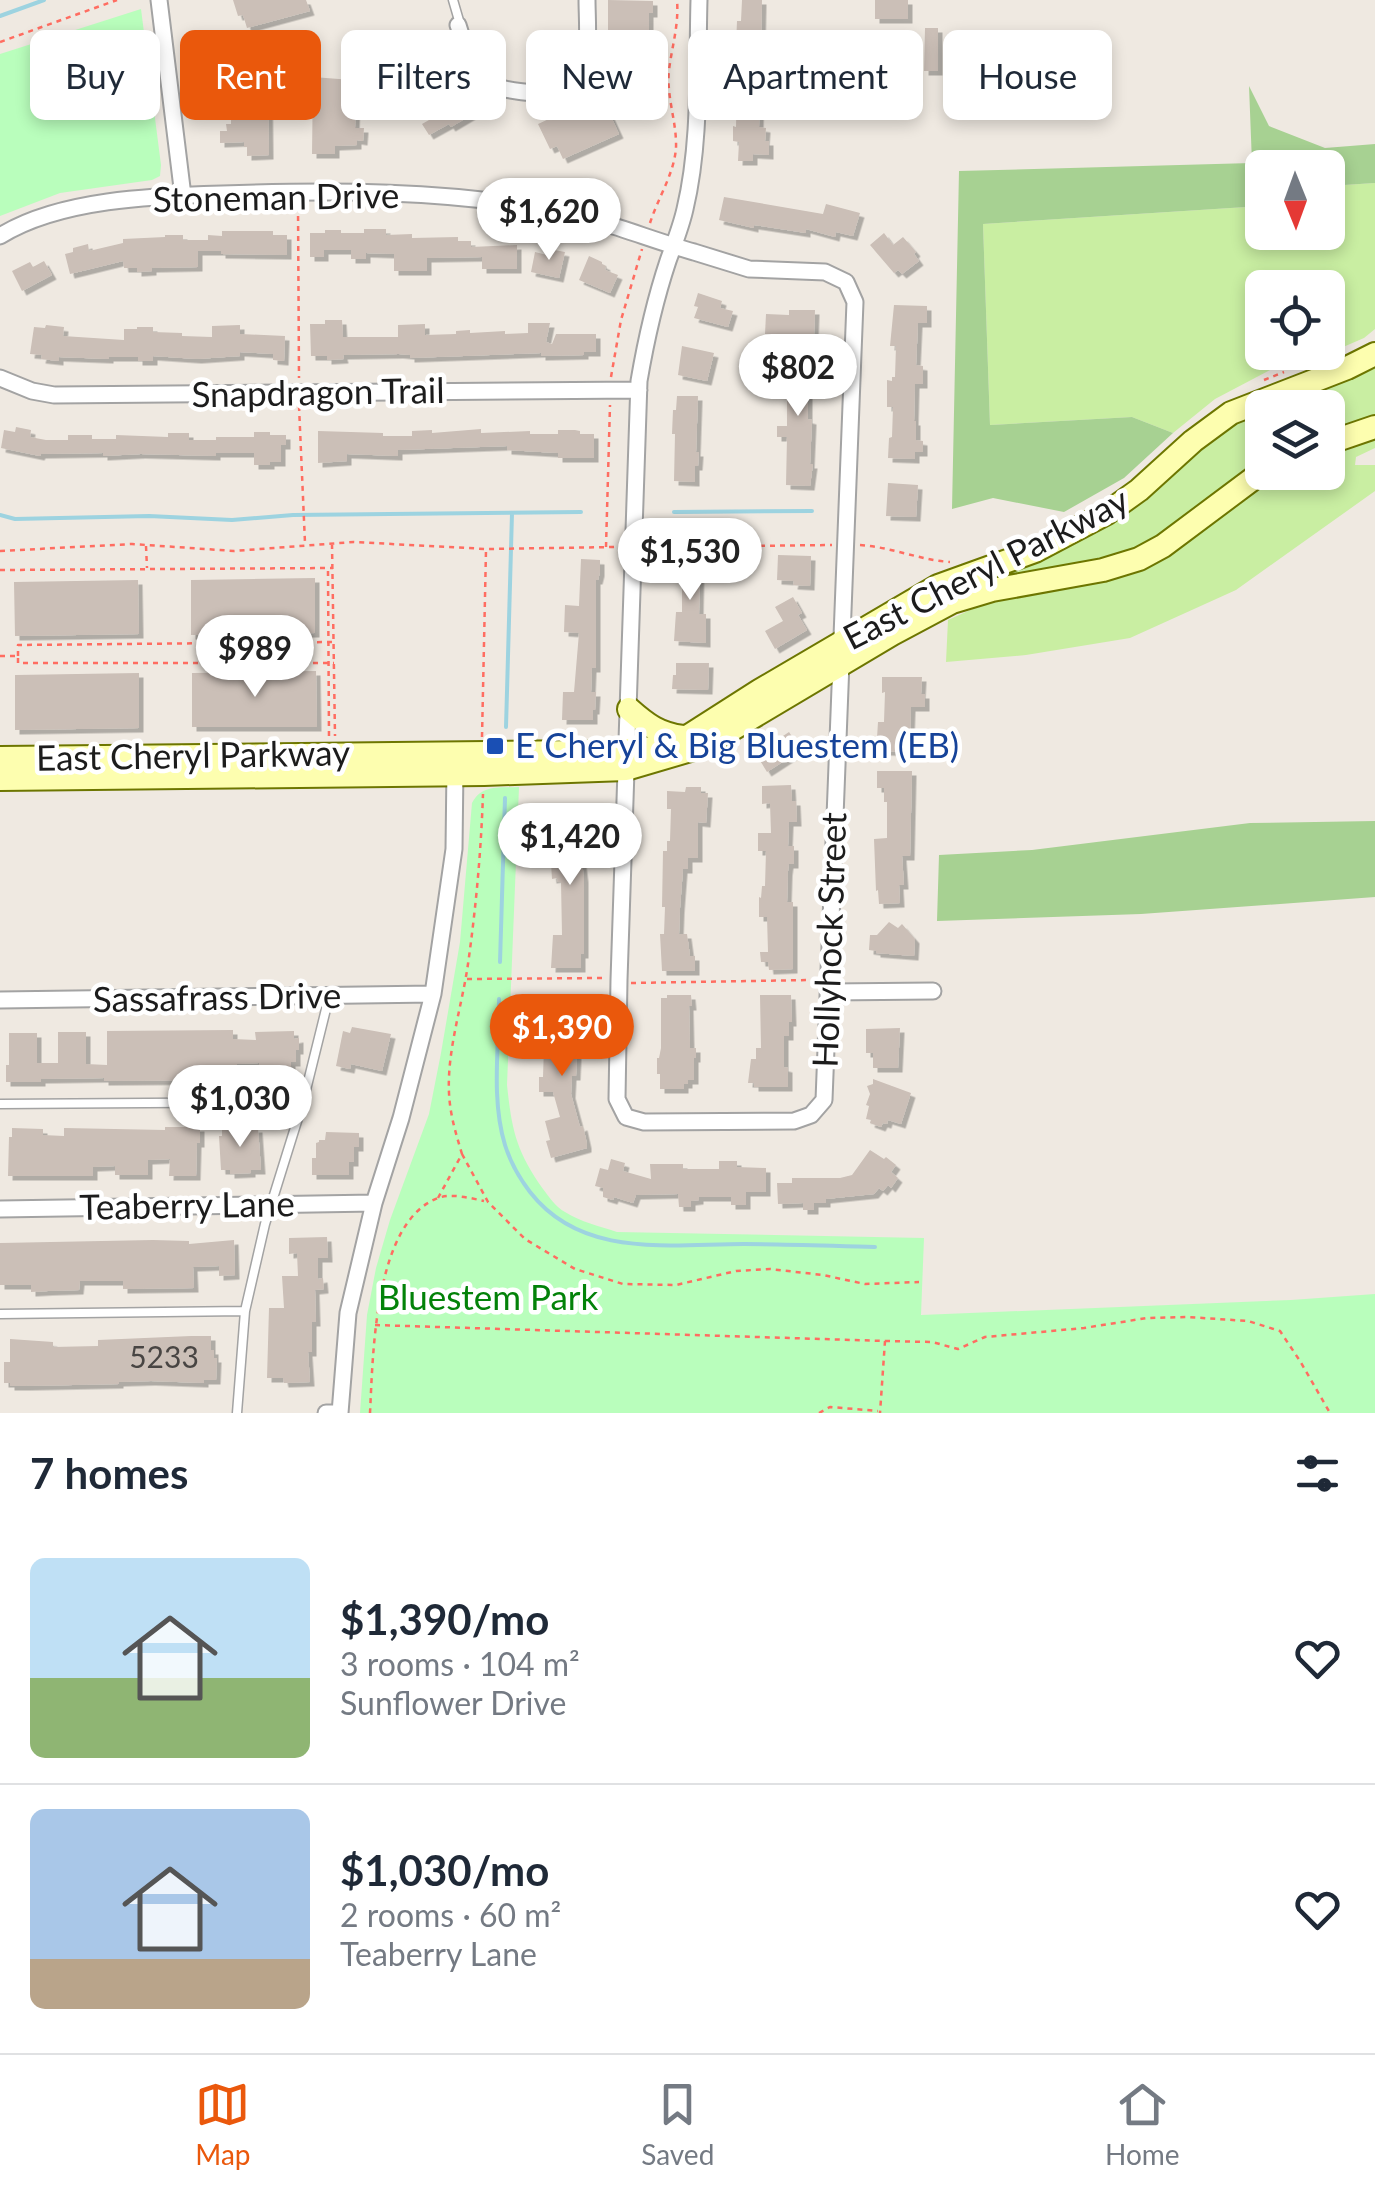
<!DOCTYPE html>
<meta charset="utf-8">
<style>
body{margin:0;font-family:Lato,sans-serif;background:#f6f6f7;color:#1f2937;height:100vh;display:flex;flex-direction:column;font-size:38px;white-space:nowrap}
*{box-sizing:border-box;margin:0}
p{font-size:32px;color:#747a83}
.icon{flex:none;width:55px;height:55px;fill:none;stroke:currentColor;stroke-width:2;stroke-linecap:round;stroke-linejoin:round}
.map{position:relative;height:1413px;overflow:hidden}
.side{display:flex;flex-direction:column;background:#fff;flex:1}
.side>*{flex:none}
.hud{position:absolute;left:30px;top:30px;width:1315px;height:90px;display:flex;gap:20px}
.needle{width:65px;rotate:179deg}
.controls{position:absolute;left:1245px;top:150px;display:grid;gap:20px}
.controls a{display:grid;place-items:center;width:100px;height:100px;border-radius:15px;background:#fff;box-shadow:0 5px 15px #0003;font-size:50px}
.price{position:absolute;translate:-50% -85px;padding:0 22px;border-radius:35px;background:#fff;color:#222;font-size:32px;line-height:65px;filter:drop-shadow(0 2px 5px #0008)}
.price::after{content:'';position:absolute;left:50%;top:60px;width:30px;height:22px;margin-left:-15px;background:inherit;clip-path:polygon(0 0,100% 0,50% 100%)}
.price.active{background:#ea580c;color:#fff}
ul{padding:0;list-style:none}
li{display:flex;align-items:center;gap:30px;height:250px;padding:0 30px}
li+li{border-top:2px solid #e0e1e3}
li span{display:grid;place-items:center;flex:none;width:280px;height:200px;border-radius:15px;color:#555}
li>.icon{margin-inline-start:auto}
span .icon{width:120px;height:120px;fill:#fffc;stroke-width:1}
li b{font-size:42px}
h2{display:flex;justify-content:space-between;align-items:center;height:120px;padding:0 30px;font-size:42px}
.tag{padding:0 35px;border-radius:15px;background:#fff;box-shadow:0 5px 15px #0003;font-size:35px;line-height:90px}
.tag.active{background:#ea580c;color:#fff}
.tabs{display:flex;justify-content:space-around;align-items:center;height:140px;border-top:2px solid #e0e1e3;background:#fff;font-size:28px;color:#747a83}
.tabs a{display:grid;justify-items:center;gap:5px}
.tabs .active{color:#ea580c}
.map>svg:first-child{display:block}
.grass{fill:#c9eea2;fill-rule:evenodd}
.forest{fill:#a7d192}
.park{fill:#b9febc}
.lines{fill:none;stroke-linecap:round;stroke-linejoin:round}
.stream{stroke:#9dd3e0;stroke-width:4}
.building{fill:#cbbfb7;filter:url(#shadow)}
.lane-casing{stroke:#a3a3a3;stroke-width:11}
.street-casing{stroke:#a3a3a3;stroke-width:19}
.secondary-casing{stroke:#6d7600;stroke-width:26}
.path{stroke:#ff6d61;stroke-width:2.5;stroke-dasharray:5 5;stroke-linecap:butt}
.lane{stroke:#fff;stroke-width:8}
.street{stroke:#fff;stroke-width:15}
.secondary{stroke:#fdfeaf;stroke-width:22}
.transit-dot{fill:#1a4fb4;stroke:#fff;stroke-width:4}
.labels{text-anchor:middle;stroke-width:9;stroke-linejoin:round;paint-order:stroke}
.number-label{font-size:30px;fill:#484543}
.street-label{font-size:35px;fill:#1c1c1c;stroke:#fff}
.transit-label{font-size:35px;fill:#164399;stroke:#fff;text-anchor:start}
.park-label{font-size:35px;fill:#038209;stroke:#fff}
</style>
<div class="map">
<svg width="1375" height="1413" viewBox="0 0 1375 1413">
<defs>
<filter id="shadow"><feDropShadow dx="4.5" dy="4.5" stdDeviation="0" flood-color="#0004"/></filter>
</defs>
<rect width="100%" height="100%" fill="#efe9e1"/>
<path class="grass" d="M1375 183V329L1364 338 1320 357 1274 368 1215 399 1173 433 1132 417 990 425 983 224 1262 206V232H1328V189L1344 185ZM1262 288H1328V352H1262Z
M1375 363V419L1340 428C1330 419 1324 401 1326 388Z
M1262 409V464L1165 536 1122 557 1006 579 1004 571 1226 428Z
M1375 437V448L1356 457 1355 465H1375V491L1236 590 1130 638 1026 655 946 662 948 620 990 601 1096 582 1140 571 1168 557 1265 484 1292 473 1328 472V457Z"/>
<path class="forest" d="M1249 86 1269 126 1325 148 1375 144V183L1344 185 1328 189V168H1262V206L983 224 990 425 1132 417 1173 433 1124 478 1064 512 993 498 952 509 959 171 1252 163Z
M1375 821V897L1141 914 937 921 939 855 1032 850 1250 823Z"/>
<path class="park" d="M141 9 161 165 160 176 152 180 60 193 0 216V54Z
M519 787 507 1085C512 1131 516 1150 543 1189 549 1197 556 1207 565 1212 581 1222 599 1226 617 1232L924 1238 921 1315 1291 1300 1375 1294V1413H360L367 1315 376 1268 390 1220 429 1114 441 1053 460 942 472 803C482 784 499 788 519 787Z"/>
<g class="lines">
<path class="stream" d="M0 16 44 0
M674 512 812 511
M0 515 15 519 149 516 232 520 293 515 581 512
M506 727 512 513
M500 962 505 798
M499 999C499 1047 491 1099 505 1145 510 1161 520 1179 530 1192 582 1259 669 1244 744 1244 788 1244 832 1246 875 1247"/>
</g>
<path class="building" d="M233 0H306L310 11 247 28 243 15 238 16Z
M608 0 653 1V13H649V40H652L653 57H632V61H605V47H608Z
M742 0H762L759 127 766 128 765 141H769V155L753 154V161H738L739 142 733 141V126L736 127 737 87 745 88 746 59H742V45H736L737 21H741Z
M875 0H908V19H875Z
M925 28H938V71H924Z
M439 54 473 114 451 127 449 124 429 135 422 124 429 120 412 89 404 93 398 82 418 70 416 67Z
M245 77H268L269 155 247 156V147H244V142L220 143V131H227L226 124H231V102H225V82L245 81Z
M313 77 352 80V84H364V95H356L355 128H364L363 141 357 140V145L335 146V154H312Z
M601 95 619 134 563 159 557 146 550 149 538 124Z
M724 197 823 214 826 204 860 213 853 236 836 232 835 237 806 229V233L754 225V228L719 220Z
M364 229H386V235L412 234V238L458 237V241H471V247L517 245V269H482V257L427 258V271H394V254L366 253V259H351V250H324V257H310V233H325V230H341V233H364Z
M222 231H273V235H287V255L221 254V251H198V267L152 268V271L137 272V268H124L123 261 70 274 65 254 73 252V248L88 244 89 251 123 243V239L165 237V235H183V240H208V235L222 236Z
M884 233 893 245 903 237 916 252 914 254 919 261 902 274 898 270 894 273 870 245Z
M549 249 565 252 559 278 531 272 535 252 547 255Z
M589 256 602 262V264L606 266 605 270 618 275 610 293 579 280Z
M44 261 52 275 22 291 12 271 30 262 33 267Z
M698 293 722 301 720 308 733 311 728 327 694 318 698 307 694 306Z
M894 305 927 306V323H918L916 365 923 366V384H915L914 421H916V440L923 441V452H915V459L888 458 889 438 892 437 893 407H887V380L892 381V377H895L896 346H890Z
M789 310H815L814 336 765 334 766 314 789 315Z
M325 320H342L343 337H398V325L425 324V335L456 334V331L470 330V333L505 331V334L528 333V323H550L546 342 552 344 556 334H596V352H584V355L541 356V353L410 358V355L399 354 343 355 344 359 327 360V356H311L310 324H325Z
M46 325 64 327 63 336 124 340V329H137V327H153V332L182 333V336L212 337V326L240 325V334L285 336 284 361 273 360V354L240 352V356L197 359 153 356V361H138V357H109V359L59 357V361L41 359 42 355 30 354 34 327 45 328Z
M682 346 714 353 707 381 678 375Z
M783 355 808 356V367H811V372H815L814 392H808V419L812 420 810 464H813L810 486 786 485 787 437H777V426H787V391H782Z
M677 396H698L696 452H699L698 466H695V482L674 481 675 434H672L673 410H676Z
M16 427 31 430 30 437 46 440H68V435H92V439H116V435L168 437V433H189V440H216V437H254V432H270V435H286V445H281V462H270V465H254V453H216V456L141 454 103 456V453L41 454 40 456 1 448 4 430 15 432Z
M481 429V433L530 431V434H558V430H575L580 431V434H594V458H558V453L507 450V446L398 450V456L347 454V461L318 463V431L383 433V436H412V431L432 430V433Z
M888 483 918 485 916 517 886 516Z
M778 555 811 556 810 586 793 585 794 581 777 580Z
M677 557H700L699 614H706V643L674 641 676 612H682V581H677Z
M581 559 600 560V572L598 580H596V668H592L591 692H596L595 710H593V720H562L563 692H574L579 633 564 632 565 605 579 606Z
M315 578V633L191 635V580Z
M138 580 139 634 15 636 14 582Z
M793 597 802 613 798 615 807 630 775 649 765 631 783 621 775 607Z
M676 663H709L708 690 672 689 673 675H676Z
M316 671 317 727H192V673Z
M139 673V728L15 730V675Z
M882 677H922L921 694H925V707H911L910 734H920V745H913V752L883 751V738H877L878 722H884L885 692 882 693Z
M789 732 801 750 767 772 756 754Z
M877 771H912L910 856H902L904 885H899L900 903 879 904 878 890 876 891 874 839 887 838V802H884V788H877Z
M791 785 792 801H796L797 822H789L788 846H794V864H789L788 871 787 902H793V969L769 970 768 962H761L760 952H768L767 917H759V897L761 898 762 886H765L766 851H758V833H771L770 803 762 804V786Z
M686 787H701V793H708L706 823 698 822V858H688V869H683L680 908 679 934H687L690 956H695V971H662L660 934H664L665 907H662L663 851H667V841H670L671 809H667V791L685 792Z
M584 804 586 837 579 838 584 878V954H581V968H551L553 935H562L561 882H558L557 878 552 879 551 863H559L558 805Z
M889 922 898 928 902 924 915 939 914 956 876 953V951L869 950 870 935H877Z
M667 995H691L692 1006H689L690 1048H696V1058H694V1080H688V1084H684V1089H660V1074H657V1058H659L661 1048V998H667Z
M760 995H791L792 1022H789V1036H784V1067L788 1068V1087H754V1083H748L751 1059H756V1048H761Z
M547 998H579V1011H575L574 1023H572V1030H570V1053H577L576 1076H572L571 1094 580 1127 583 1126 587 1144V1148L551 1158 546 1141 550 1140 545 1121 560 1117 553 1092H539V1077H543L544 1047H555V1022H544Z
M352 1027 391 1034 382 1071 351 1064 350 1069 336 1066 343 1031 350 1033Z
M900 1028 898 1068H873V1053H866V1029Z
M233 1030V1039L256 1040 255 1032 294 1031V1039L299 1038V1050H296V1062H291V1077H259V1063L237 1064V1080L104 1081V1078L41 1079V1082H6V1065H9V1033H37V1063H58V1032H86V1064L107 1065V1031Z
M873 1079 911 1093 901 1124 888 1120 887 1124 883 1123 881 1127 870 1123 871 1120 866 1119 869 1106 866 1105 870 1094 867 1086 873 1084Z
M241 1126V1129L258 1128 261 1170H251V1173L230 1174V1170H221L219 1136H222V1127Z
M165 1127H200V1143H197L196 1176H169L170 1159 148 1160V1175H115V1166L93 1167V1176H8L9 1137H12V1128L43 1129V1135L64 1136V1128L165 1130Z
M326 1132 359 1133V1147H354V1162H349V1175H312V1158H316V1143L319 1142V1140H325Z
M870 1150 884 1159 886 1157 896 1165 891 1172 898 1178 891 1188 888 1185 883 1191 879 1188 874 1194 826 1199V1203H814V1210H803V1203L778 1204 777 1183H792V1178H840L852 1175Z
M611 1159 625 1163 623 1171 651 1179 650 1164H683V1169H719V1161H737V1167L766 1168V1192H746V1205H731V1197H699V1200L691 1201V1207H679L678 1194 636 1195 633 1203 614 1197 613 1200 603 1197V1188L595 1186 600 1168 608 1170Z
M327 1237 328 1258H318V1279L323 1278 324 1289 315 1290 316 1322H312V1352H308L310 1382 284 1383 283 1378H267L269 1308H284L282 1276H298L297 1253 289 1254V1238Z
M153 1240 189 1241V1244L234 1240 235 1275 219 1276V1266L193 1267 194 1288 123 1289V1281H80L79 1290 48 1291 31 1292V1285H0V1243Z
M191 1336H211V1350H214V1358H217L216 1380H204V1383L151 1381 119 1382V1384L26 1386H10V1383H4V1362H10V1339L53 1342V1347L98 1346V1340Z"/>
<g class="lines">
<g class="lane-casing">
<path id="lane" d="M453 0 460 24
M0 1104 303 1102
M0 1314 245 1311
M237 1413 245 1311 265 1224 303 1102 329 997"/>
</g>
<g class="street-casing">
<path id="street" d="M159 0 183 196
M458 25C464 43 469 68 484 81 496 91 547 96 561 92 569 89 575 84 579 78 591 60 587 21 587 0
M0 236C59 199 154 196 222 194 333 190 447 190 556 211 604 220 648 239 694 252L749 269 825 272 846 282 855 302 824 1100 811 1115 794 1121 644 1122 626 1117 617 1099 619 980 639 381C646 340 655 300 668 261 674 244 681 227 685 209 701 142 697 69 699 0
M0 378 32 391 54 395 639 390
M1306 384 1315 408
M830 992 933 991
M0 1000 433 994
M0 1209 374 1203
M326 1413H340L348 1313 374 1203 401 1118 433 994 454 849 455 767"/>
</g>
<g class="secondary-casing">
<path id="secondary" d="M1328 443 1375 427
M629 709C647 725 659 734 683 737
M0 758 588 752 647 749 687 737 759 691 938 586 1035 551 1107 513 1139 490 1193 441 1231 413 1347 368 1375 354
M0 779 484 774 626 769 704 746 892 634 952 602 992 590 1103 570 1139 559 1163 546 1262 472"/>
</g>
<path class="path" d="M0 42 117 0
M298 206 299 378
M650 223C658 198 674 174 676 148 677 122 666 96 669 70 672 46 679 25 677 0
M611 377 621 320 642 249
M1264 380 1284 372
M299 406 305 543
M332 544 335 736
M860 545C891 547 920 560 950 562
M146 546 147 568
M606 547 610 405
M650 547 832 545
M0 551 132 544 234 551 354 542 486 549 617 547
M0 570 333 568
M328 571 329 738
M249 645 250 662
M0 656H18V663H334
M18 656V645L333 642
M482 737 486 550
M467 979 604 978
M631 983 812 980
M462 1154 488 1202 525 1239 575 1269 623 1284 676 1285 736 1271 770 1269 823 1275 865 1284 919 1282
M438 1198 462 1154C456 1134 450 1115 449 1093 447 1050 462 1006 468 964 476 907 481 852 483 794
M375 1325 885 1341 880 1413
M885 1341 932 1342 958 1349 985 1337 1084 1328 1147 1318 1188 1317 1248 1321 1280 1331 1300 1361 1330 1413
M370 1413C373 1355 374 1222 438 1198 451 1193 470 1198 484 1201
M819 1413 830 1407 878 1411"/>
<use href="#lane" class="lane"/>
<use href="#street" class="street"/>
<use href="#secondary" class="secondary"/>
</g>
<rect class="transit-dot" x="485" y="736" width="20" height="20" rx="5"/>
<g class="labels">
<g class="number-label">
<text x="164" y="1368">5233</text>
</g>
<g class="street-label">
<text transform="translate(276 198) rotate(-1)" y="12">Stoneman Drive</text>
<text transform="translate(318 393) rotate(-1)" y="12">Snapdragon Trail</text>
<text transform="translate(986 569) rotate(-27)" y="12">East Cheryl Parkway</text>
<text transform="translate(193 756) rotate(-1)" y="12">East Cheryl Parkway</text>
<text transform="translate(830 940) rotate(-88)" y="12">Hollyhock Street</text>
<text transform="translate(217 998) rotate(-1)" y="12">Sassafrass Drive</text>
<text transform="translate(187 1206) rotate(-1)" y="12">Teaberry Lane</text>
</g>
<g class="transit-label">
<text x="515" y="758">E Cheryl &amp; Big Bluestem (EB)</text>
</g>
<g class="park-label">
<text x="488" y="1310">Bluestem Park</text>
</g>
</g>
</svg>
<div class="controls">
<a><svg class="needle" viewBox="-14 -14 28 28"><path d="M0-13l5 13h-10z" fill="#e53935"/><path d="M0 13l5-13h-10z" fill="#747a83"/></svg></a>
<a><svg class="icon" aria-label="locate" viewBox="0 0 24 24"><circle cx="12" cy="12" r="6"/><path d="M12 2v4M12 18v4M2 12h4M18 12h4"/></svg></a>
<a><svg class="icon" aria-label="layers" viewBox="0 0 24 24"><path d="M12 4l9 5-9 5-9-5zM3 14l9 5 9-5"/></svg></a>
</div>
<b class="price" style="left:549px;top:263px">$1,620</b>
<b class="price" style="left:798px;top:419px">$802</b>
<b class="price" style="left:690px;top:603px">$1,530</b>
<b class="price" style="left:255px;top:700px">$989</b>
<b class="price" style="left:570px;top:888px">$1,420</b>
<b class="price active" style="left:562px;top:1079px">$1,390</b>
<b class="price" style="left:240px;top:1150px">$1,030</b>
<div class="hud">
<a class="tag">Buy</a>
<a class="tag active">Rent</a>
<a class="tag">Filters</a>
<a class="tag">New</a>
<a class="tag">Apartment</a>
<a class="tag">House</a>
</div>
</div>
<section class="side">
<h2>7 homes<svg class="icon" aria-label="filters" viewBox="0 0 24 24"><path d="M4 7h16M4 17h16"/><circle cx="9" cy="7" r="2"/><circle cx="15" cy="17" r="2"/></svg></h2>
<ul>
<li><span style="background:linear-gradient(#bfe0f5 60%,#8fb573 0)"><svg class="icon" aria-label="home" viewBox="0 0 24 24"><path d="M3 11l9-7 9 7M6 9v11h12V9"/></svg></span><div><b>$1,390/mo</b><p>3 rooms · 104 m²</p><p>Sunflower Drive</p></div><svg class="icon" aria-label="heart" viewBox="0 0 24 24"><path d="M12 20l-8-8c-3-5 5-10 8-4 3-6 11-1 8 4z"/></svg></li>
<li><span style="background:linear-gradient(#a9c7e8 75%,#b9a48a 0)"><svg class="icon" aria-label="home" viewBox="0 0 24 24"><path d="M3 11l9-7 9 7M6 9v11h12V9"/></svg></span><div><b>$1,030/mo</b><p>2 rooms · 60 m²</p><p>Teaberry Lane</p></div><svg class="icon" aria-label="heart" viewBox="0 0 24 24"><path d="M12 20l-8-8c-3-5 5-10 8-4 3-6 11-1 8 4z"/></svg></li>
</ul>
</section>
<nav class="tabs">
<a class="active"><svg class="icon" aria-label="map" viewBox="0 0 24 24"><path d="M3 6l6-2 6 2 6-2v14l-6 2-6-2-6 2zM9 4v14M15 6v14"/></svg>Map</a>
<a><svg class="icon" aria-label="saved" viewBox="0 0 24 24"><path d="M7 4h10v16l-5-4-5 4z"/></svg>Saved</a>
<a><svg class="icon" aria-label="home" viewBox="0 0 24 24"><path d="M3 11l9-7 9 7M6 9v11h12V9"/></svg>Home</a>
</nav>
